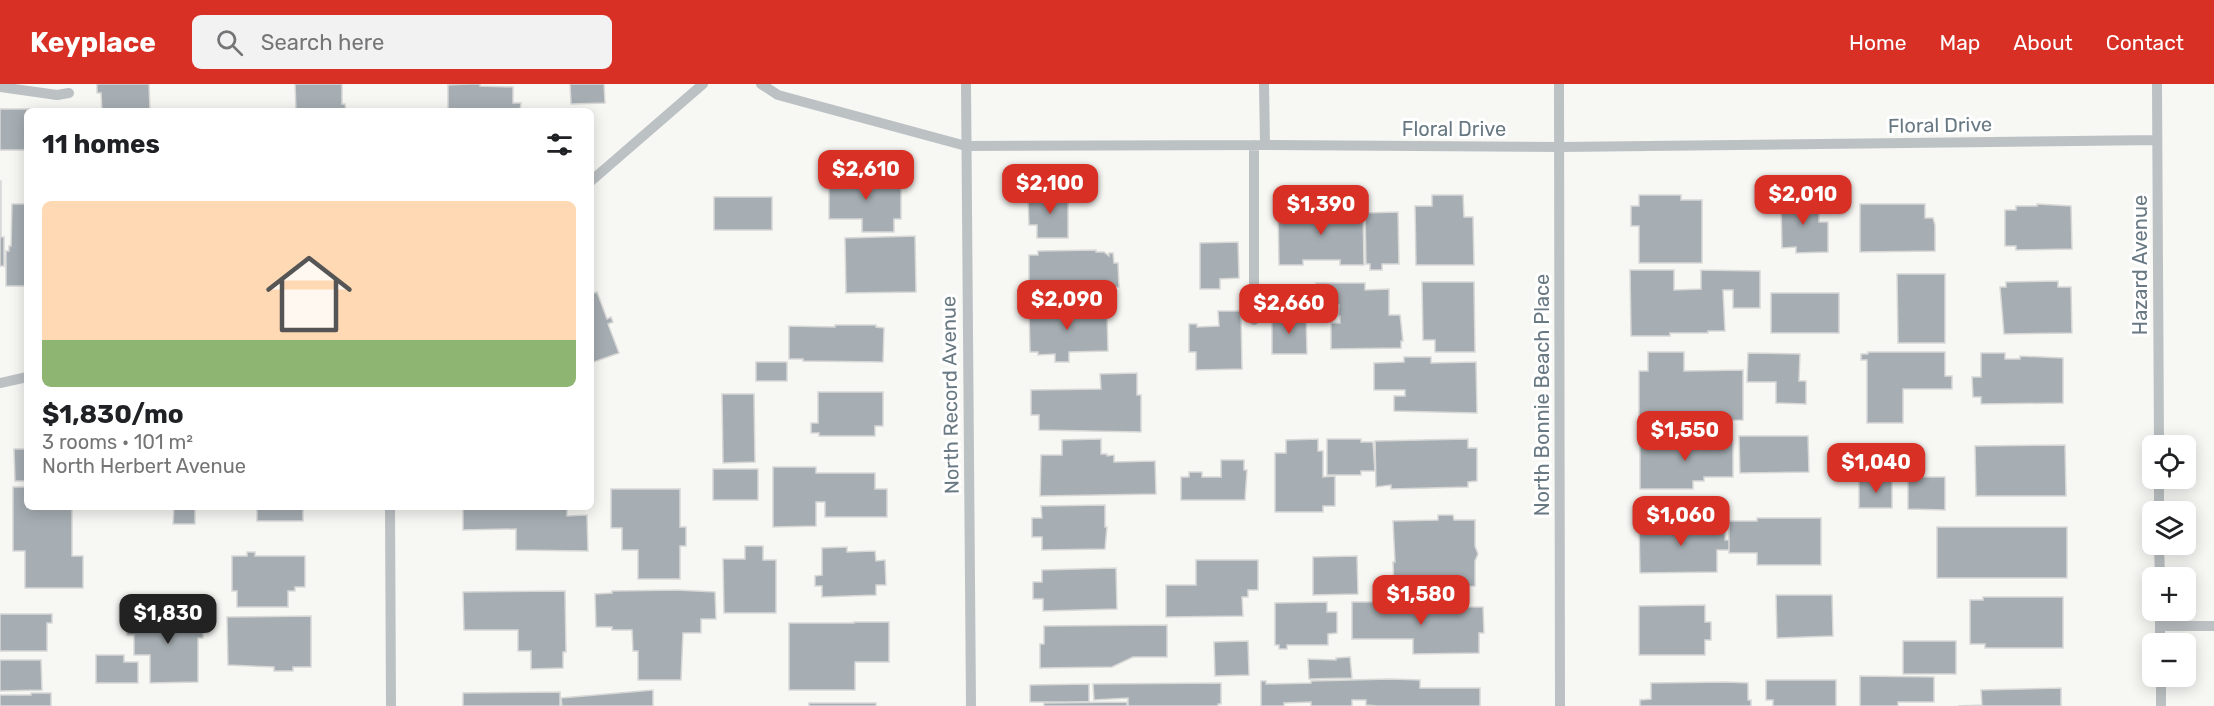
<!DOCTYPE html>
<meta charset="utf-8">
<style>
body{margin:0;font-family:Rubik,sans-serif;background:#f2f2f2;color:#202124;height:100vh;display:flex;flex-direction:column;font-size:22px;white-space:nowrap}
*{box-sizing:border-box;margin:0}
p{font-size:20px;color:#757577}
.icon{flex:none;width:33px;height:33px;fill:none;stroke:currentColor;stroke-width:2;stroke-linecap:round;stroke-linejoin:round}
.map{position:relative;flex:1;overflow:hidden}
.drawer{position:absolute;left:24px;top:24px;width:570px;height:402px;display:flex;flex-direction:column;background:#fff;border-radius:9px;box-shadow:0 3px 15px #0003}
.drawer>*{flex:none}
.controls{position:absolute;left:2142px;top:351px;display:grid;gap:12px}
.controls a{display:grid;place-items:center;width:54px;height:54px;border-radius:9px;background:#fff;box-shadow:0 3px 15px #0003;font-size:30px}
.price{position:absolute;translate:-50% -51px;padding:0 14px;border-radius:12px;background:#d93025;color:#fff;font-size:20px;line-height:39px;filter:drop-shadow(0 2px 3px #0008)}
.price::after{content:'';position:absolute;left:50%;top:36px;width:18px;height:14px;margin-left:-9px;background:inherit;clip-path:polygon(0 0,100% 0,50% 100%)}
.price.current{background:#222;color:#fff}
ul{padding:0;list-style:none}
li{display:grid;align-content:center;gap:12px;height:318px;padding:0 18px}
li span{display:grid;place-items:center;height:186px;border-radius:9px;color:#555}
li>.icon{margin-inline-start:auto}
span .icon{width:108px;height:108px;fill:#fffc;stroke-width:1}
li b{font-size:26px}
h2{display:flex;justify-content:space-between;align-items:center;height:72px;padding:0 18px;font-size:26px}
header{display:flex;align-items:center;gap:36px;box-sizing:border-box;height:84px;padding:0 30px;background:#d93025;color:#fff}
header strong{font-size:28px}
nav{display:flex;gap:33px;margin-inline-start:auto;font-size:21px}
.search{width:420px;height:54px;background:#f2f2f2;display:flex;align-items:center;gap:15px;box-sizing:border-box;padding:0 21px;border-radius:9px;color:#757577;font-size:22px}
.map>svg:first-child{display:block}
.building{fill:#a6aeb3;stroke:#d8d8d7;stroke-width:1.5}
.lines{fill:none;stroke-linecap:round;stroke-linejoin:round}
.minor{stroke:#bcc1c4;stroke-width:10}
.labels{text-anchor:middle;stroke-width:6;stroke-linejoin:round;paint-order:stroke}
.street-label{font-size:20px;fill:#687983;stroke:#fff}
</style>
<header>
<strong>Keyplace</strong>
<div class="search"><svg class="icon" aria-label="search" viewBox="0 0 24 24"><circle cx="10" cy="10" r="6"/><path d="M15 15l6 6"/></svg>Search here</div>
<nav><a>Home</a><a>Map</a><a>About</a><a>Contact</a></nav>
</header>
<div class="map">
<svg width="2214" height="622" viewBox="0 0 2214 622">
<rect width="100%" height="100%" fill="#f7f7f4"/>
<path class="building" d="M97 0H149L150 27H102L101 9H97Z
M295 0H342V20H345L346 27H296Z
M469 0H480V2L513 3V19H521L520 27H448V1Z
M570 0H604L605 19 571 20Z
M0 25H66V27H27V66H0Z
M829 91H881V97H901V135H894V148H862V135H829Z
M0 97H1V153H4V182H0Z
M1036 110H1068V154H1037V141H1029L1028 116 1036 115Z
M1432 111H1463L1464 133H1473L1474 181H1416L1415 122H1432Z
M1639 111H1681V116H1702V179H1639V142H1631V122H1639Z
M1786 111H1808V119H1819V138H1828V168L1796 169V163L1782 164 1781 119H1786Z
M714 113H772V146H714Z
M12 120H27V202H6V167H9V162H11Z
M1860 120H1925V134H1933L1935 141V167L1860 168Z
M2037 120 2071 122 2072 165 2016 166V162H2005V126H2016V122H2037Z
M1301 123H1311V126L1331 125V123H1341V125H1363L1364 181H1340V176H1303V181H1279L1278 126H1301Z
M1398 128 1399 180H1382V186H1370V180H1366L1365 129Z
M915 152 916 208 846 209 845 154Z
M1238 158 1239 194 1220 195V205H1200V159Z
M1096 166V168H1104L1109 172V169H1113L1114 179H1118L1119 203 1039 204V202H1029V171H1038V167Z
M1630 186H1674V206L1701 205V186L1760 187V224H1733V206H1723L1725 247H1708V249H1670V252H1631Z
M1897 190H1945V259H1898Z
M2058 197V203H2071L2072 249 2004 250 2000 203H2006V198Z
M1422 198H1474L1475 268H1435V256H1423Z
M1316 199H1365V206L1389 205V231H1400L1403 257H1401V264L1331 265V239H1340V232H1338L1339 221H1317Z
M597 208 607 235 611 233 613 238 608 240 619 269 591 279V210Z
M1771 209H1839V249H1771Z
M1096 222 1097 229H1107L1108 267 1069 268V278H1055V270L1038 271V268H1030L1029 226 1037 225V223Z
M1218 227H1241L1242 285 1196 286V268H1189V240H1197V243L1219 242Z
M1306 232 1307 270H1272V233Z
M835 241H876V243L884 244 883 278 803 277V275H789V242L835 243Z
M1648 268H1684V287L1743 286V336L1639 337V287H1648Z
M1868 268H1945V292H1952V305H1903V339H1867V276H1861V270H1868Z
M1748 269 1800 270 1799 297H1806V320L1776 319V298H1747Z
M1981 269H2005V275H2020V272L2063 274V319L1981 320V313H1973L1972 293H1981Z
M1404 273H1431V279L1476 278 1477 329 1394 327V312H1405V306H1374V279L1404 278Z
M756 278H787V297H756Z
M1137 289V311H1141V348L1039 346V331H1031V306L1101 305 1100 290Z
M818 308H883V342H875V352H819V349H811V339H818Z
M722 310H754L755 378 723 379Z
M1707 350V357L1733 356V393H1704V397H1693V405H1640V360H1673V351Z
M1739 352H1808L1809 388 1740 389Z
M1101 355V370H1107V372L1114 371V378L1155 377 1156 410 1040 412 1041 371H1062V356Z
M1318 355V367H1323V393L1335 392V422H1323V428H1275V369H1286V356Z
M1327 355H1361V358H1373L1375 387H1361V391H1327Z
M1468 355V364H1477V397L1468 398V403L1391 405V401L1376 403 1375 357Z
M2065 361 2066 412H1976L1975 362Z
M14 365H27V397H15Z
M1221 376H1244V386H1247L1245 416H1181V393H1189V388H1202V393H1221Z
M773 383H816V389H875V405H887V433H825V418H816V442L773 443Z
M713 385H758V416H713Z
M1908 393H1945V426L1908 425Z
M1859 395H1892V424H1859Z
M13 403H27V423L72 424V472H83V504H25V467H13Z
M611 405H680V443H686V462H680V495H638V466H622V444H611Z
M1105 421V443H1107L1105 465 1042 466V453H1032V434H1042L1041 422Z
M174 423H195V440H173Z
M257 423H303V437H257Z
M463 423 567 424V432L587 431 588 467 516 466V445L463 446Z
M1438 431H1453L1454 436H1475V462L1478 470 1475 477V502L1394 503 1393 478H1395L1393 437 1438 436Z
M1757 434H1821V481H1757V469H1729V437H1757Z
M1717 439V442H1725V456H1729V466H1717V488L1640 489 1639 440Z
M1937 443H2067V494H1937Z
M745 462H763V476H776V529H724L723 475H745Z
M847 463V468L875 467 876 477 885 476 886 501H876V511L822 513V502H815V492L822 491V464Z
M247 468H255V472H305V503H295V507H288V523H237V507H232V472H247Z
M1357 472 1358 510 1313 511V473Z
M1196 476H1258V506H1248V513H1242L1243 532 1166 533V501H1196Z
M1116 484 1117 525 1043 527V515H1033V498H1042V486Z
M677 506 715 508 716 535H701V549H683L681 596H638V567H633L632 546H612V543H596L595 510 612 509V507Z
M565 507 566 568H563V584L531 585V567H518V546H464L463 508Z
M1776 511H1832L1833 552 1777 554Z
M1983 513H2063V564H1985V560H1970V516H1983Z
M1327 518V528H1337V549L1328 550V561H1287V565H1279V561H1275V519Z
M1352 518H1398V523H1483L1484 549H1479V569L1413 570V555H1352Z
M1705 521V538H1711V556H1705V571H1639V522Z
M134 528H197V541H203V554H198V598L150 599V571H134V551H127V542H134Z
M0 530H52V539H47V567H0Z
M311 532V583H293V587H274V583L228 581 227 533Z
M854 538H889V578H855V606H789V539H854Z
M1167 541V573H1133L1112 583 1040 584V560H1044V542Z
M1248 557 1249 591 1215 592 1214 558Z
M1903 557H1956V590H1903Z
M96 571H124V578H138V599H96Z
M1350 573 1352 594 1309 595 1308 575 1336 576V574Z
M0 576H41L42 606 0 607Z
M1860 592 1934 593V618H1898V622H1860Z
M1391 595 1420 596V604H1480V622H1377L1366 621V616H1352V622H1311V618L1284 619V622H1261V597H1266V600L1311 599V597Z
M1766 596H1836V622H1773V616H1766Z
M1727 598 1748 599V616H1751V622H1640V616L1651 615V599Z
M1221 599V620H1218V622H1128V614L1094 616 1093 600Z
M1089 600V618H1030V601Z
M2061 604V622H1958L1982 621 1981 606Z
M653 606V622H562L561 614Z
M560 608V622H463V609Z
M31 609H51V622H0V611H31Z
M1127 618V622H1044V619Z
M809 619H876V622H809Z"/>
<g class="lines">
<path class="minor" d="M761 0 778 11 966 62 1265 61 1560 63 2157 56
M966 0 971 622
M1264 0 1265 61
M1559 0 1560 622
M2157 0 2159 362
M0 3 57 11 69 9
M1254 61V236
M591 97 703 0
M0 299 27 293
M2159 394V428
M390 423 391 622
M2159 460 2160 494
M2160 526V560
M2160 542H2214
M2161 592V622"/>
</g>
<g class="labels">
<g class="street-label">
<text transform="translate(1940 41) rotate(-1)" y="7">Floral Drive</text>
<text x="1454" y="52">Floral Drive</text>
<text transform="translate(2140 181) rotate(-90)" y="7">Hazard Avenue</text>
<text transform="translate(950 311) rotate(-91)" y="7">North Record Avenue</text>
<text transform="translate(1542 311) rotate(-90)" y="7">North Bonnie Beach Place</text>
</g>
</g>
</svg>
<div class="controls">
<a><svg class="icon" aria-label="locate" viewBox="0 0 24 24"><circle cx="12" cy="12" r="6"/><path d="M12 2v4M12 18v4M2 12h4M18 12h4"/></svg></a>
<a><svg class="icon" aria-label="layers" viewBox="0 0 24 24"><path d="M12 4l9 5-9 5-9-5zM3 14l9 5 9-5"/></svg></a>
<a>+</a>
<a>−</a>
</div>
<b class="price" style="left:866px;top:117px">$2,610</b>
<b class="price" style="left:1050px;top:131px">$2,100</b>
<b class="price" style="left:1803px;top:142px">$2,010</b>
<b class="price" style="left:1321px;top:152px">$1,390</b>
<b class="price" style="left:1067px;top:247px">$2,090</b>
<b class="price" style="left:1289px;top:251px">$2,660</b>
<b class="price" style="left:1685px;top:378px">$1,550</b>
<b class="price" style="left:1876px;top:410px">$1,040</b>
<b class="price" style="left:1681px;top:463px">$1,060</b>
<b class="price" style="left:1421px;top:542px">$1,580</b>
<b class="price current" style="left:168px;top:561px">$1,830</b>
<section class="drawer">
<h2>11 homes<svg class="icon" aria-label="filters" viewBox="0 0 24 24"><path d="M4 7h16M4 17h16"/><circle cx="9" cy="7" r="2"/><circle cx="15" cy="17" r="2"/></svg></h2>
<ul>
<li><span style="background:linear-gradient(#ffd9b3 75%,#8fb573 0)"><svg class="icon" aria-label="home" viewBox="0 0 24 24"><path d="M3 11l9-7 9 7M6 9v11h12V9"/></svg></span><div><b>$1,830/mo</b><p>3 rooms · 101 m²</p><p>North Herbert Avenue</p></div></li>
</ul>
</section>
</div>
